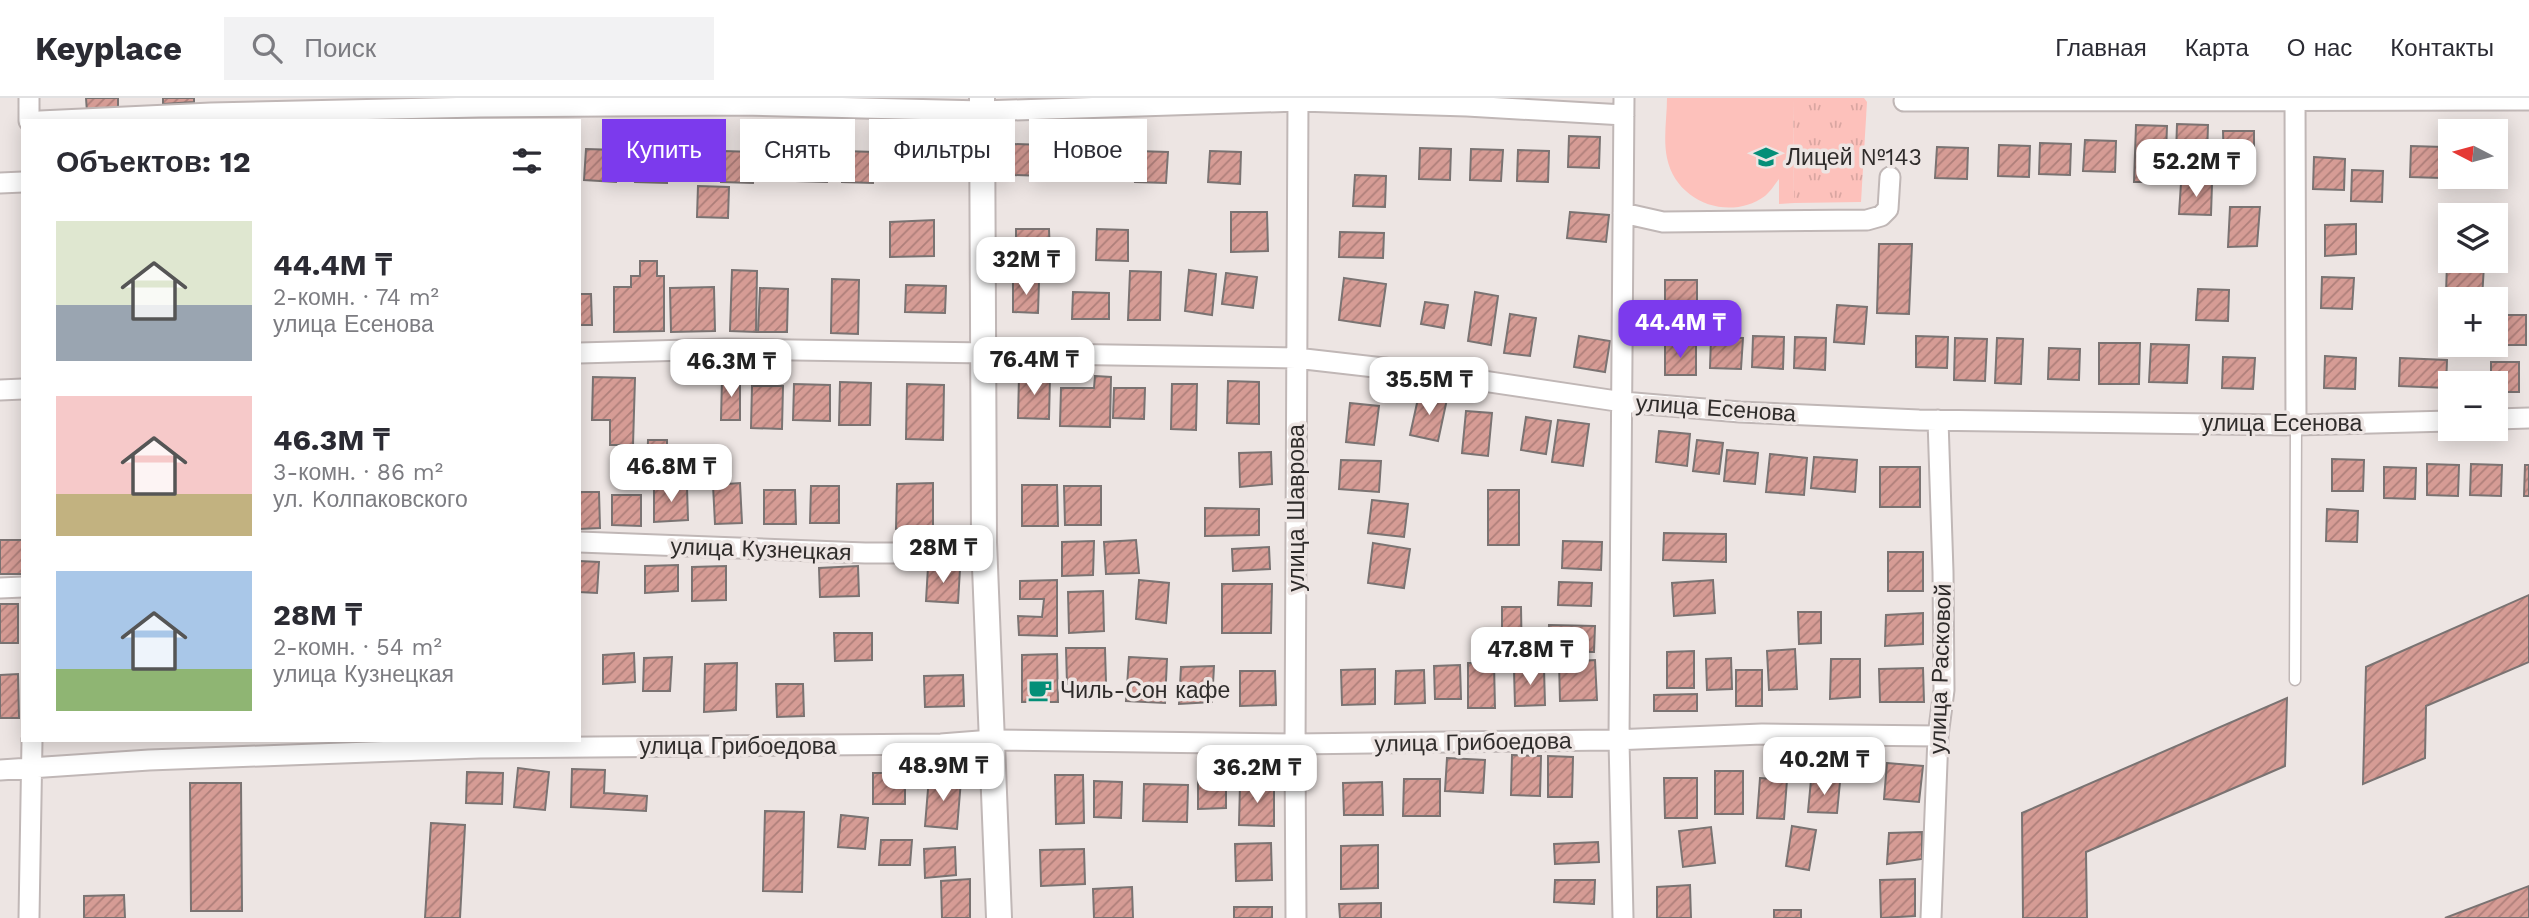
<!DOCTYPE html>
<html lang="ru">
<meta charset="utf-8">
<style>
body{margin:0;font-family:"Work Sans",sans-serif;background:#f2f2f3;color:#2b2b33;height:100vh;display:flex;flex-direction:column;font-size:26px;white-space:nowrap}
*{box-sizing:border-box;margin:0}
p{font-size:23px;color:#7c7c81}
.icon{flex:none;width:38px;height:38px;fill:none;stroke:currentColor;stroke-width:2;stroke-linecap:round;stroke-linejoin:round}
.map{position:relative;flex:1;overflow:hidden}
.drawer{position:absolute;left:21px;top:21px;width:560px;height:623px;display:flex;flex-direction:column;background:#fff;border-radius:0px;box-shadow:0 4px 18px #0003}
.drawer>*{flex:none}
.top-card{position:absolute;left:602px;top:21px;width:665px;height:63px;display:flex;gap:14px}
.needle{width:46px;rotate:276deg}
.buttons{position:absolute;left:2438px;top:21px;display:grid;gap:14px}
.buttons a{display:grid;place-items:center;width:70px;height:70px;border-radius:0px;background:#fff;box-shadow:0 4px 18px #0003;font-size:35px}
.price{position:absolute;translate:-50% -60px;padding:0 16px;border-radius:14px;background:#fff;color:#222;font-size:23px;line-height:46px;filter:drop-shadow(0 2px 4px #0008)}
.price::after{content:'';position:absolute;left:50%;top:42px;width:21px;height:16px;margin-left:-10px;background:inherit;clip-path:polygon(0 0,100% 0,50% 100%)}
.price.active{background:#7c3aed;color:#fff}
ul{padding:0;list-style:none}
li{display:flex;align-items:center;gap:21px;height:175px;padding:0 35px}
li span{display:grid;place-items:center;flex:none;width:196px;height:140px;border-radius:0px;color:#555}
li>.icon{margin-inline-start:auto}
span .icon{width:84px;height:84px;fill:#fffc;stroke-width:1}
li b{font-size:30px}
h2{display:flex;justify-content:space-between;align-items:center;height:84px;padding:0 35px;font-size:30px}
.pill{padding:0 24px;border-radius:0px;background:#fff;box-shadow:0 4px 18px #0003;font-size:24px;line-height:63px}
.pill.active{background:#7c3aed;color:#fff}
header{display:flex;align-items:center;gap:42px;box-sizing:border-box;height:98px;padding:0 35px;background:#fff;border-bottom:2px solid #e1e1e2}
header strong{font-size:33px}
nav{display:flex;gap:38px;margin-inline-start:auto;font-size:24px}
.search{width:490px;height:63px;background:#f2f2f3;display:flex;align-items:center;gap:18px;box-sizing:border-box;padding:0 24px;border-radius:0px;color:#7c7c81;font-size:26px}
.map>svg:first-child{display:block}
.grass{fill:url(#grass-tufts)}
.park{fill:#fdc1bb}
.building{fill:url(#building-hatch);stroke:#7a7372;stroke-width:2}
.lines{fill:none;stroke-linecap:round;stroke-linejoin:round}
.service-casing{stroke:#c0b7b6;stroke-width:13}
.minor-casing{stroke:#c0b7b6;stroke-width:23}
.tertiary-casing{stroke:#c0b7b6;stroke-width:28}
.service{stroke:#fff;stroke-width:10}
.minor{stroke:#fff;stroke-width:19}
.tertiary{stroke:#fff;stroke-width:24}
.labels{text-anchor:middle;stroke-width:7;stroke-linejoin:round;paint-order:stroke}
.poi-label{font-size:23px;fill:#2f2c2b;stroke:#ede5e3;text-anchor:start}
.street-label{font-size:23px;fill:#2f2c2b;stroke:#ede5e3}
</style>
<header>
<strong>Keyplace</strong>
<div class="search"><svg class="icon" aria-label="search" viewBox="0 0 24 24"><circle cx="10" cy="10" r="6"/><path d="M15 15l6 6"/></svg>Поиск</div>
<nav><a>Главная</a><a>Карта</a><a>О нас</a><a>Контакты</a></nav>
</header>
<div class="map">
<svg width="2529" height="820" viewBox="0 0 2529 820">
<defs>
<pattern id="grass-tufts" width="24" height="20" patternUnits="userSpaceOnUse" patternTransform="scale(1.75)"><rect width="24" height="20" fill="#fdc1bb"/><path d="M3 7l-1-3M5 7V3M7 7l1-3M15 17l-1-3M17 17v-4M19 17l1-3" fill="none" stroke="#d9a6a1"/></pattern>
<pattern id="building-hatch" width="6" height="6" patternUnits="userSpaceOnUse" patternTransform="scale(1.75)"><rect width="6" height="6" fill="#d69c95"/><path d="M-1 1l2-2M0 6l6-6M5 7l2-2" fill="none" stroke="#ae7f7a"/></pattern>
</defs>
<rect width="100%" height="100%" fill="#ede5e3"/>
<path class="grass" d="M1793 0H1864L1867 4 1861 104 1794 105Z"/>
<path class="park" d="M1667 0H1793L1794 105 1779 106V81C1775 86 1770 94 1765 98 1729 124 1676 104 1667 60 1663 41 1667 19 1667 0Z"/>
<path class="building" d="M86 0H118V12L87 14Z
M163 0H194V4L163 6Z
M2177 26 2208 27 2207 58 2176 57Z
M2136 27 2167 28 2165 84H2134Z
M2223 33H2254V65L2224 66Z
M1569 38 1600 39 1599 70 1568 69Z
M2085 42 2116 43 2115 74 2083 73Z
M2040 45 2071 46 2070 77 2039 76Z
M1014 46 1045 47 1044 78 1013 77Z
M1999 47 2030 48 2029 79 1998 78Z
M1056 48 1087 50 1086 81 1055 80Z
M2411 48 2443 49 2441 80 2410 79Z
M923 49 954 50 953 81 921 80Z
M1095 49 1126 50 1125 81 1094 80Z
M1937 49 1968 50 1967 81 1935 80Z
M1420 50 1451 51 1450 82 1419 81Z
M586 51 617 52 616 84 584 82Z
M1471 51 1503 52 1501 83 1470 82Z
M637 52 668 54 667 85 635 84Z
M797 52 828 53 827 84 796 83Z
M1518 52 1549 53 1548 84 1517 83Z
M723 53 754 54 753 85 721 84Z
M843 53 874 54 873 85 842 84Z
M1136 53 1168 54 1166 85 1135 84Z
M1210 53 1241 54 1240 86 1208 84Z
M2314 59 2345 61 2344 92 2313 91Z
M2352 72 2383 73 2382 104 2351 103Z
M1355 77 1386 78 1385 109 1353 108Z
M2181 85 2212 86 2211 117 2179 116Z
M698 88 729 89 728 120 697 119Z
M2230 109H2260L2257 148 2228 149Z
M1231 114H1267L1268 153 1231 154Z
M1570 114 1609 117 1606 144 1567 140Z
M934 122V158L890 159V124Z
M2356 126V156L2325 158V127Z
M1016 131H1049L1050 158 1016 159Z
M1097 131 1128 132V163L1096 162Z
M1340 134 1384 135 1383 160 1339 159Z
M1879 146H1912L1909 216 1877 215Z
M640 163H657V178H664V233L614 234V189H631V178H640Z
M2447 165 2484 167 2482 201H2450V227H2445Z
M732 172 757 173 756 234 730 233Z
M1189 172 1216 176 1212 217 1185 213Z
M1130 173 1161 174 1160 222H1128Z
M1226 175 1257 179 1253 210 1222 206Z
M2322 179 2354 180 2352 211 2321 210Z
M1344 180 1386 186 1380 228 1339 222Z
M832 181 859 182 858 236 831 235Z
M1665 182H1697V216H1665Z
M1013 183H1039L1038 215 1013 214Z
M906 187 946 188 945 215 905 214Z
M714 189 715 233 671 234 670 190Z
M760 190 788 191 787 234H758Z
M2198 191 2229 192 2228 223 2196 222Z
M1073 194 1109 195V221H1072Z
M1475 194 1498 198 1491 247 1468 243Z
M579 196H591L592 227H579Z
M1425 204 1448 207 1444 230 1421 226Z
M1837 207 1867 209 1864 246 1834 244Z
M1510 216 1536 220 1530 258 1504 255Z
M2498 217H2526V247H2498Z
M1579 238 1610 243 1605 274 1574 269Z
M1753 238 1784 239 1783 271 1752 269Z
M1916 238 1948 239 1947 270 1916 269Z
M1711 239 1743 240 1741 271 1710 270Z
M1795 239 1826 240 1825 272 1794 270Z
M1955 240 1987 241 1985 283 1954 282Z
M1997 240 2023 241 2021 286 1995 285Z
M2099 245H2140L2139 286H2099Z
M2151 246 2189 247 2187 285 2149 284Z
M1665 247H1696V277H1665Z
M2049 250 2080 251 2079 282 2048 281Z
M2325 258 2356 260 2355 291 2324 290Z
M2223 259 2255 260 2253 291 2222 290Z
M2400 260 2447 262 2446 290 2399 288Z
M2491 264H2519V294H2496V285H2491Z
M1019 278H1050L1049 321 1018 320Z
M1095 278 1111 279 1110 329 1060 328 1061 290H1094Z
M593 279 635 280 633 347H610V322H592Z
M722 280H740V322H721Z
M1228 283 1259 284V326L1227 325Z
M840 284 871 285 870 327H839Z
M794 286 830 287V323L793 322Z
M907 286 944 287 943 342 906 341Z
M1172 286H1197L1196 332 1171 331Z
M752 288H783L782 331 751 330Z
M1114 290H1145L1144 321 1113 320Z
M1419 296 1447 301 1438 343 1410 337Z
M1350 305 1379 308 1374 347 1346 344Z
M1466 313 1492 315 1488 358 1462 355Z
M1526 319 1551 323 1546 356 1521 352Z
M1558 322 1589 326 1583 368 1552 364Z
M1659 333 1690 336 1687 368 1656 364Z
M648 342H667V368H647Z
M1697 342 1723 345 1719 376 1693 373Z
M1727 352 1758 355 1755 386 1724 383Z
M1271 354 1272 386 1240 389 1239 355Z
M1770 356 1807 360 1804 397 1766 394Z
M1814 359 1857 362 1855 394 1811 390Z
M2332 361 2364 362 2363 393H2332Z
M1341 362 1381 363 1379 394 1339 391Z
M2427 366 2459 367 2458 398 2427 397Z
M2471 366 2502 367 2501 398 2470 397Z
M2525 367H2529V398H2524Z
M1880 369H1920V409H1880Z
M2384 369 2416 370 2415 401 2384 400Z
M740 385 742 425 715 426 713 387Z
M933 385V428L896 431 897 386Z
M1022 387H1057L1058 428H1022Z
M811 388H839V425H810Z
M1064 388H1101V427H1065Z
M654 389H687L688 422 654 424Z
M764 392H795L796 426H764Z
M1488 392H1519V447H1488Z
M579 394H599L600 430 579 431Z
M612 397H641V428L612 427Z
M1372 402 1408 406 1404 439 1368 435Z
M1205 410 1259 411V437L1205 438Z
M2327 411 2358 413 2357 444 2326 443Z
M1664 435 1726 436V464L1663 462Z
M0 442H23V476H0Z
M1136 442 1139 475 1106 476 1104 444Z
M1094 443 1093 477 1062 478V444Z
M1563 443 1602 444 1601 472 1562 470Z
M1373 445 1410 451 1404 490 1368 485Z
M1269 449 1270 471 1233 473 1232 451Z
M1888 454H1923V493H1888Z
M579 463 599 464 597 495 579 494Z
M678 467V493L645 495V468Z
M726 468V502L692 503V469Z
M858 468 859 498 820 499 819 470Z
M928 469 960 471 958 505 926 503Z
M1057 482V538L1019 537 1018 518 1042 519 1044 501H1020V483Z
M1139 482 1169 485 1166 525 1136 521Z
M1713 482 1715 515 1674 518 1672 485Z
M1559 484 1592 485 1591 508 1558 507Z
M1222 486H1272L1271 535H1222Z
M1103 493 1104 533 1069 535 1068 494Z
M2529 497V564L2426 608 2425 660 2363 686 2366 569Z
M0 506H18V545H0Z
M1502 509H1521L1522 568H1502Z
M1798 514H1821V545L1799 546Z
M1923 515V546L1885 548 1886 517Z
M1549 527 1595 528 1594 554 1548 553Z
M834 535H872V562L835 563Z
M1066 550H1105L1106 585 1067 586Z
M1795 551 1797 591 1769 592 1767 553Z
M1694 553V590H1667V554Z
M634 555 635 584 603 586V557Z
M1057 556 1058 604H1022V557Z
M672 559 670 593H643L644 560Z
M1129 559 1167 561 1165 605 1126 603Z
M1731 560 1732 591 1707 592 1706 561Z
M1831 561H1860V599L1830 601Z
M1595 562 1597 602 1560 603 1559 564Z
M737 565 736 612 704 614 705 566Z
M1468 565H1494L1495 610H1468Z
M1460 567 1461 601H1435L1434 568Z
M1214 568 1212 604 1179 606 1181 569Z
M1544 570 1545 607 1515 608 1514 572Z
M1923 570 1924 604H1880L1879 571Z
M1375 571V606L1342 607 1341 572Z
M1424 572 1425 605 1395 606 1396 573Z
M1736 572H1762V608H1736Z
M1240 573H1275L1276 607 1240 608Z
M18 576 19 620H0V577Z
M963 577 964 608 925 609 924 578Z
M776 586H803L804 618 777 619Z
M1697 596V613H1654V597Z
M2287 600 2285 668 2086 754 2087 820H2023L2022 715Z
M1512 657 1541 658 1540 698 1511 697Z
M1548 658 1573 659 1572 699H1548Z
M1447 660 1485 662 1483 695 1445 693Z
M1887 665 1923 668 1919 704 1884 701Z
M518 670 549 674 545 712 514 709Z
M572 671 605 672 604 695 647 698 646 713 571 709Z
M1715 673H1743V716H1715Z
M467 674 503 675 502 706 466 705Z
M873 675H905V706H873Z
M1055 677H1083L1084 725 1056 726Z
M1198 677 1226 678V710L1198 711Z
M929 679 961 682 957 731 925 728Z
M1664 680H1697V720H1665Z
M1760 680 1787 682 1784 721 1757 720Z
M1404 681H1440V718H1403Z
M1811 682 1840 684 1837 715 1808 714Z
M1094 683 1122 684 1121 720 1094 719Z
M1382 684 1383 717H1344L1343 685Z
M190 685H241L242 813H191Z
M1144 686 1188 687 1187 724 1143 723Z
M1240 686H1274V728L1239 727Z
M765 713 804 714 802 794 763 793Z
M841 717 868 720 865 751 838 749Z
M431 725 465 727 460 820H425Z
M1792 728 1816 732 1809 772 1786 768Z
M1711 729 1715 765 1683 769 1679 733Z
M1922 734V761L1887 766 1889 735Z
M881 742H912L910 767H879Z
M1598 744 1599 764 1555 766 1554 746Z
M1271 745 1272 782 1236 783 1235 746Z
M1378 747V790L1341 791V748Z
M955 749 956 777 925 780 924 751Z
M1084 751 1085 786 1041 788 1040 752Z
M970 781V820H942L941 783Z
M1915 781V818L1881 820 1880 782Z
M1555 782H1595L1594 806 1554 804Z
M1690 787 1691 820H1657V789Z
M2529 788V820H2445Z
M1132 789 1133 820H1094L1093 791Z
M124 797 125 820H84V798Z
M1381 805V820H1340L1339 806Z
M1234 809H1272V820H1234Z
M1774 812H1801V820H1774Z"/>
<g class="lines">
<g class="service-casing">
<path id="service" d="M2295 582 2296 327"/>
</g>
<g class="minor-casing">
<path id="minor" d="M29 0V23
M2295 0 2296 327
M1904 3 2529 2
M40 23 211 15 479 9 742 7 982 13 1298 3 1467 8 1624 17
M0 85 23 84
M1623 115 1663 124 1867 122 1881 118 1888 111 1890 79
M579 255 725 251 1296 260 1436 276 1623 304 1740 314 1919 322 2296 327 2450 323
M0 292 23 291
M2496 321 2529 320
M579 444 865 455H984
M0 490 23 489
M0 672 149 662 479 650 941 646 992 642 1295 646 1613 642 1762 636 1938 638
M29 820 32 642
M1296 820 1295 654 1298 0
M1623 820 1619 642 1624 0
M1931 820 1938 638 1944 592 1943 474 1938 322"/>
</g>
<g class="tertiary-casing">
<path id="tertiary" d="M982 0 984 444 999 820"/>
</g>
<use href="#service" class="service"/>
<use href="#minor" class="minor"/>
<use href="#tertiary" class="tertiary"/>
</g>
<defs>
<g id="school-bare" transform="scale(1.89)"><path d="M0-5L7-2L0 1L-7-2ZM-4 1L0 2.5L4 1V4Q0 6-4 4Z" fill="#048f78" stroke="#ede5e3" stroke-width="2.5" paint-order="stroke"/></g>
<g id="cafe-bare" transform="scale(1.89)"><path d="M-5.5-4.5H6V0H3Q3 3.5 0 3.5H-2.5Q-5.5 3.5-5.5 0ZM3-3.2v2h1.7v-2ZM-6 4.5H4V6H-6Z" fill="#048f78" stroke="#ede5e3" stroke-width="2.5" paint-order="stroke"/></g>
</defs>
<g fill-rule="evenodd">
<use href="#school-bare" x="1766" y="59"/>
<use href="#cafe-bare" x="1040" y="592"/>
</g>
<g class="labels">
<g class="poi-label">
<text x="1786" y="67">Лицей №143</text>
<text x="1060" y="600">Чиль-Сон кафе</text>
</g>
<g class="street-label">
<text transform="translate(1716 310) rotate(4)" y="8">улица Есенова</text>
<text x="2282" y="333">улица Есенова</text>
<text transform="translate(1296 410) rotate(-90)" y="8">улица Шаврова</text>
<text transform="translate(761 451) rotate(2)" y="8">улица Кузнецкая</text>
<text transform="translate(1940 571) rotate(-88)" y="8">улица Расковой</text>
<text transform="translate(1473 644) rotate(-1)" y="8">улица Грибоедова</text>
<text x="738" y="656">улица Грибоедова</text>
</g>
</g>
</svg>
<div class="buttons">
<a><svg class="needle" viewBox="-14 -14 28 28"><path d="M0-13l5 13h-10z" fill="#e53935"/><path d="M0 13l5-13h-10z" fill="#7c7c81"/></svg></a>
<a><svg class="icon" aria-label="layers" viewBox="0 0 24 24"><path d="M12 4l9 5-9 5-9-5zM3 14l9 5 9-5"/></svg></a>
<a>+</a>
<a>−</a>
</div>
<b class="price" style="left:2196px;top:101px">52.2M ₸</b>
<b class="price" style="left:1026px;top:199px">32M ₸</b>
<b class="price active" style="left:1680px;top:262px">44.4M ₸</b>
<b class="price" style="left:1034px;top:299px">76.4M ₸</b>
<b class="price" style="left:731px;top:301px">46.3M ₸</b>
<b class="price" style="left:1429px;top:319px">35.5M ₸</b>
<b class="price" style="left:671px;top:406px">46.8M ₸</b>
<b class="price" style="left:943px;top:487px">28M ₸</b>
<b class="price" style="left:1530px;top:589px">47.8M ₸</b>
<b class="price" style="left:1824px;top:699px">40.2M ₸</b>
<b class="price" style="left:943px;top:705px">48.9M ₸</b>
<b class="price" style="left:1257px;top:707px">36.2M ₸</b>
<div class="top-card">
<a class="pill active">Купить</a>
<a class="pill">Снять</a>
<a class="pill">Фильтры</a>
<a class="pill">Новое</a>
</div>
<section class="drawer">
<h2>Объектов: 12<svg class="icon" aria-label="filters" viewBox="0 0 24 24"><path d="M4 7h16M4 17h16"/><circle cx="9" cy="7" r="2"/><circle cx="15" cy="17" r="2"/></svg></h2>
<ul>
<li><span style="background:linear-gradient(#dfe7d0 60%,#9aa5b1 0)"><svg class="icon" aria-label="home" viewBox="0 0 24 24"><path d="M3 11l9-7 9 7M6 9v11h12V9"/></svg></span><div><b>44.4M ₸</b><p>2-комн. · 74 m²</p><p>улица Есенова</p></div></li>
<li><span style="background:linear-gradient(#f6c9c9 70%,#c2b280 0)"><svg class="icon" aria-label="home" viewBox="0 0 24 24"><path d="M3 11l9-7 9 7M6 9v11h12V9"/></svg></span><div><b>46.3M ₸</b><p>3-комн. · 86 m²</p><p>ул. Kолпаковского</p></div></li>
<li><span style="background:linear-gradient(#a9c7e8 70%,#8fb573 0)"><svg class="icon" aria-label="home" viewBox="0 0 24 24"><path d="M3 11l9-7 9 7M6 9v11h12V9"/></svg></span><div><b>28M ₸</b><p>2-комн. · 54 m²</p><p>улица Кузнецкая</p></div></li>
</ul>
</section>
</div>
